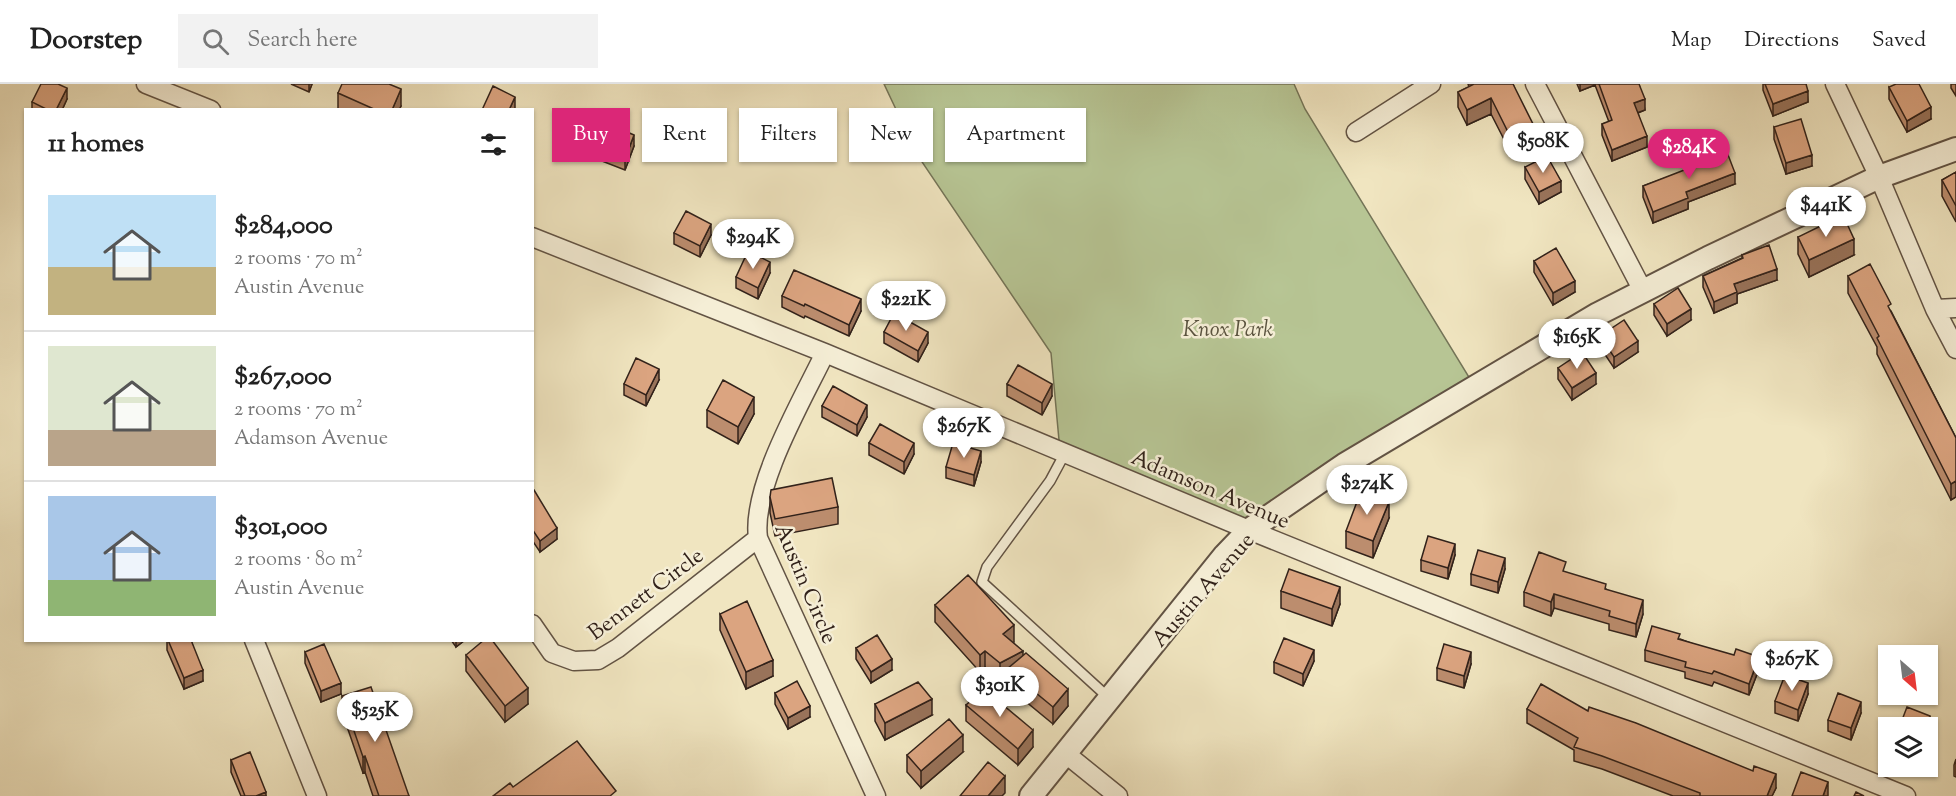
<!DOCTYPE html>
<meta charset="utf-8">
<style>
body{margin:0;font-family:"Sorts Mill Goudy",serif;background:#f2f2f2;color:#222;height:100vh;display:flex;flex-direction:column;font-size:22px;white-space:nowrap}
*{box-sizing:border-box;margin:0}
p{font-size:20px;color:#767676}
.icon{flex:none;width:33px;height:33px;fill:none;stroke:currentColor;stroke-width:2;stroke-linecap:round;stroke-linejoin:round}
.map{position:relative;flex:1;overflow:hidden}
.sheet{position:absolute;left:24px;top:24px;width:510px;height:534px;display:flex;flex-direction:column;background:#fff;border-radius:0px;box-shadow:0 2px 4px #0004}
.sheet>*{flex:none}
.guide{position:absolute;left:552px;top:24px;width:570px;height:54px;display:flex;gap:12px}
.needle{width:39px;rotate:152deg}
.tools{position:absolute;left:1878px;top:561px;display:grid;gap:12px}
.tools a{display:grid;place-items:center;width:60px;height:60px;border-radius:0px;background:#fff;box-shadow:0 2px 4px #0004;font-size:30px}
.price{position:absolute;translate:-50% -51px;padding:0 14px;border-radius:21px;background:#fff;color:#222;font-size:20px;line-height:39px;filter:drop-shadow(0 2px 3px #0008)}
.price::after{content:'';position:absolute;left:50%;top:36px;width:18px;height:14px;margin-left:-9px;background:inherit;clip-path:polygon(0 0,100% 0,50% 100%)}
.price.selected{background:#db2777;color:#fff}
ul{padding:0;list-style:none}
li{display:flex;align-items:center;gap:18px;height:150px;padding:0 24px}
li+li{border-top:2px solid #e0e0e0}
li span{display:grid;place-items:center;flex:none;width:168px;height:120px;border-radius:0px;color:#555}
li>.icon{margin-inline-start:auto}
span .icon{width:72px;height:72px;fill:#fffc;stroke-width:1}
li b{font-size:26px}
h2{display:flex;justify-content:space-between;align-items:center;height:72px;padding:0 24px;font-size:26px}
.chip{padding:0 21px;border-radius:0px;background:#fff;box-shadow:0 2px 4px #0004;font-size:21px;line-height:54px}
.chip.selected{background:#db2777;color:#fff}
header{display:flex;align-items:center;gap:36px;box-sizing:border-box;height:84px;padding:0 30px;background:#fff;border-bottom:2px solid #e0e0e0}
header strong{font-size:28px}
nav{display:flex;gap:33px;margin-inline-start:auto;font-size:21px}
.search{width:420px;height:54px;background:#f2f2f2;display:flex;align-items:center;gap:15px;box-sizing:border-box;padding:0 21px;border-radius:0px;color:#767676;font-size:22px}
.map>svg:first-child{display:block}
.green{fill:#b7c594;stroke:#747457;stroke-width:1.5}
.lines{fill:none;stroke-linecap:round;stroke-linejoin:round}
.service-casing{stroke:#625344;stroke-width:12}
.minor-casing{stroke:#625344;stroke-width:21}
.tertiary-casing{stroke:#625344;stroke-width:26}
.service{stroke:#f5eed6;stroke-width:9}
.minor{stroke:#f5eed6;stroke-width:18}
.tertiary{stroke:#f5eed6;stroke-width:22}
.wall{fill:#bc8d6e;stroke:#32221a;stroke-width:1.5}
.shaded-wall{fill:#99735a;stroke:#32221a;stroke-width:1.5}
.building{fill:#dba480;stroke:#32221a;stroke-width:1.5}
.labels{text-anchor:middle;stroke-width:5;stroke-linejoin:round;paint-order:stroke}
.park-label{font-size:22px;font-style:italic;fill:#5a533f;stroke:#f5eed6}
.street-label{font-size:22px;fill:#32221a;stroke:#f5eed6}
</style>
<header>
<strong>Doorstep</strong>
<div class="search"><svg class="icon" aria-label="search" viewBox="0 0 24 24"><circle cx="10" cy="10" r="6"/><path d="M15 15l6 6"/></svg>Search here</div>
<nav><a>Map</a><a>Directions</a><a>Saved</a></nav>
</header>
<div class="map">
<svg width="1956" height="712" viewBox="0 0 1956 712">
<rect width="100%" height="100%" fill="#f0e5c0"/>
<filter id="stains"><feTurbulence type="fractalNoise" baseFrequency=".00333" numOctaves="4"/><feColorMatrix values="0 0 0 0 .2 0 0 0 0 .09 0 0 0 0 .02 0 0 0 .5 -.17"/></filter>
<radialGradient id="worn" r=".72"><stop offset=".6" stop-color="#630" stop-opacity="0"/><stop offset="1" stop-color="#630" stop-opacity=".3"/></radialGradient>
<path class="green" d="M884 0H1294L1305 25 1475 303 1249 446 1060 367 1051 269 918 72Z"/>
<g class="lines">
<g class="service-casing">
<path id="service" d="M1065 369 1050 397 987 483 982 498 1110 615"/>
</g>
<g class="minor-casing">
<path id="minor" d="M146 0 211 26
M1535 0 1643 207
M1835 0 1879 93 1935 225 1956 265
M1356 48 1431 0
M532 153 825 269 1249 446 1906 712
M1935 225 1956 224
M825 269C803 315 751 403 758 454L876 712
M532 540 552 569 574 577 598 576 618 564 758 454
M254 556 317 712
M1066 670 1118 712"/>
</g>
<g class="tertiary-casing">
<path id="tertiary" d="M1031 712 1225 471 1249 446 1344 381 1598 230 1708 174 1879 93 1956 65"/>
</g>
<use href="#service" class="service"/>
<use href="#minor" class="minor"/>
<use href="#tertiary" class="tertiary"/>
</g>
<path class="wall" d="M291 0H312L309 8Z
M1468 0H1513L1536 61 1513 73 1491 30 1467 41 1458 23V8L1469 3Z
M1577 0H1639L1645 26 1638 29 1647 63 1612 77 1602 51V40L1609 38 1595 1 1580 7Z
M1763 0H1806L1808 18 1773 32 1763 6Z
M1951 0H1956V12L1951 4Z
M1889 3 1931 35 1907 48 1889 15Z
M338 9 401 22 399 26H338Z
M67 15 62 26H32V18Z
M1774 43 1812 82 1786 90 1774 55Z
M589 60 634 62 625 86 589 72Z
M1690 77 1735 100 1688 118V125L1653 139 1643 113V102L1690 85Z
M1525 83 1561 108 1539 120 1525 95Z
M1956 88V138L1942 112V96Z
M674 149 711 151 700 173 674 160Z
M1798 153 1854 171 1809 193 1798 170Z
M1742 171 1777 196 1737 210V219L1714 229 1703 203V192L1742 174Z
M1534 177 1575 208 1553 221 1534 188Z
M770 189 758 215 736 204V193Z
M1848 192 1891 227 1956 354V413L1951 416 1877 270V263L1848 209Z
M782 212 861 227 849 252 805 232 804 234 782 223Z
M1654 220 1691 236 1667 252 1654 231Z
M884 248 928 259 918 278 884 259Z
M1600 252 1638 268 1614 284 1600 263Z
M1558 284 1596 300 1572 316 1558 295Z
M659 296 646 322 624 311V300Z
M1007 300 1052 312 1042 331 1007 312Z
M822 322 867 333 857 352 822 333Z
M707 326 754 330 738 360 707 343Z
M869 359 914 370 904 390 869 371Z
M981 378 974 402 946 394V383Z
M532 407 557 455 540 468 532 456Z
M770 413 838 423V440L775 452 770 429Z
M1389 434 1373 474 1346 464V447Z
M1455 471 1448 495 1421 487V476Z
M1505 485 1498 509 1471 501V490Z
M1606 505 1643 530 1636 553 1609 546V540L1554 524 1551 532 1524 522V508Z
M1281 507 1340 520 1332 542 1281 524Z
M935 521 1014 558H1013L1023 572 1068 622 1053 640 1007 602V592L1000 596 985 583 980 588 935 538Z
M720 530 773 592 746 605 720 546Z
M1680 555 1759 585 1749 611 1714 598 1712 602 1685 594V588L1645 577V566Z
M167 556H191L203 597 184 605 167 566Z
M451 556H465L456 563Z
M856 564 892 586 871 599 856 575Z
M305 568 341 610 321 618 305 579Z
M466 571 528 620 505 638 466 587Z
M1314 577 1303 602 1274 589V578Z
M1471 580 1464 604 1437 596V584Z
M775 609 810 633 788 645 775 620Z
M1808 610 1798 637 1775 629V617Z
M342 612 409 712H373L365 688 363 689 342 628Z
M875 620 932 631 885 656 875 637Z
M966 621 1033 663 1018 681 966 637Z
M1527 625 1588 627 1776 704 1772 712H1673L1602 685 1574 677V666L1527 639Z
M1861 629 1851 656 1828 647V636Z
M963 668 921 704 907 688V671Z
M1956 675V693L1954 692V681Z
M231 676 266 712H241L231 688Z"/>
<path class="shaded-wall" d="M309 0H312L309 8Z
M1580 0H1595V1L1580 7Z
M67 4V15L62 26H56Z
M401 5V22L399 26H392Z
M1808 7V18L1773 32V20Z
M515 13V26H509Z
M1491 14V30L1467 41V26Z
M1645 15V26L1634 30V19Z
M1931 23V35L1907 48V37Z
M1536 46V61L1513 73V58Z
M634 51V62L625 86V75Z
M1647 52V63L1612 77V66Z
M1812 71V82L1786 90V79Z
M1735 89V100L1688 118V125L1653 139V128L1686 108Z
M1561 97V108L1539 120V108Z
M711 140V151L700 173V162Z
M1854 155V171L1809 193V176Z
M770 178V189L758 215V204Z
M1777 185V196L1737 210V219L1714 229V218L1734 200Z
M1575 197V208L1553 221V209Z
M861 215V227L849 252V241Z
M1691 225V236L1667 252V240Z
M928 248V259L918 278V267Z
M1638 257V268L1614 284V273Z
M659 285V296L646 322V311Z
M1596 289V300L1572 316V304Z
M1052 300V312L1042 331V319Z
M754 313V330L738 360V343Z
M867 321V333L857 352V341Z
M914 359V370L904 390V378Z
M981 367V378L974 402V391Z
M1956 397V413L1951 416V400Z
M1389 418V434L1373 474V457Z
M557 444V455L540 468V457Z
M1455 460V471L1448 495V484Z
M1505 474V485L1498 509V498Z
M1340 503V520L1332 542V525Z
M1554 510V524L1551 532V518Z
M1643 516V530L1636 553V540Z
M1014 541V558L1003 567V550Z
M456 556H465L456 563Z
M1314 566V577L1303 602V590Z
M985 567V583L980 588V571Z
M1023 567V584L1007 585V592L1000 596V579Z
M1471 568V580L1464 604V592Z
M1759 573V585L1749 611V600Z
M892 575V586L871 599V588Z
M773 576V592L746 605V588Z
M203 586V597L184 605V594Z
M341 599V610L321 618V607Z
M1808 599V610L1798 637V626Z
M528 604V620L505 638V622Z
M1068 605V622L1053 640V623Z
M932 615V631L885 656V639Z
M1861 618V629L1851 656V644Z
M810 622V633L788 645V634Z
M1930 632V643L1928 651V644H1926Z
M1033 646V663L1018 681V665Z
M963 651V668L921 704V687Z
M365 672V688L363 689V673Z
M1776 690V704L1772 712H1767Z
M1005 692V709L1002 712H988Z
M1828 698V712H1823Z
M266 708V712H256Z"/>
<path class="building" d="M41 0H58L67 4 56 26H48L32 18Z
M342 0H389L401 5 392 26H376L338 9Z
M1474 0H1513L1536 46 1513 58 1491 14 1467 26 1458 8Z
M1599 0H1639L1645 15 1634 19 1647 52 1612 66 1602 40 1612 36Z
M1765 0H1806L1808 7 1773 20Z
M1896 0H1919L1931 23 1907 37 1889 3Z
M493 2 515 13 509 26H482Z
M1801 35 1812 71 1786 79 1774 43Z
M599 36 634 51 625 75 589 60Z
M1725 63 1735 89 1686 108 1688 114 1653 128 1643 102 1692 83 1690 77Z
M1547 72 1561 97 1539 108 1525 83Z
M1956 88V122L1942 96Z
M686 127 711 140 700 162 674 149Z
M1843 131 1854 155 1809 176 1798 153Z
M1769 161 1777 185 1734 200 1737 208 1714 218 1703 192 1743 174 1742 171Z
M1556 164 1575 197 1553 209 1534 177Z
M748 167 770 178 758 204 736 193Z
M1870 180 1891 220 1888 222 1956 354V397L1951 400 1877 254 1879 252 1848 192Z
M794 186 861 215 849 241 805 220 804 222 782 212Z
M1678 204 1691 225 1667 240 1654 220Z
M894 229 928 248 918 267 884 248Z
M1624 236 1638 257 1614 273 1600 252Z
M1582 268 1596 289 1572 304 1558 284Z
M636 274 659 285 646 311 624 300Z
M1018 281 1052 300 1042 319 1007 300Z
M723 296 754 313 738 343 707 326Z
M833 302 867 321 857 341 822 322Z
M880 340 914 359 904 378 869 359Z
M953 359 981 367 974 391 946 383Z
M832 394 838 423 775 435 770 413 771 406Z
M534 406 557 444 540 457 532 445V407Z
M1361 407 1389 418 1373 457 1346 447Z
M1428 452 1455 460 1448 484 1421 476Z
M1478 466 1505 474 1498 498 1471 490Z
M1539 468 1566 478 1563 487 1606 500 1605 505 1643 516 1636 540 1609 532 1610 527 1554 510 1551 518 1524 508Z
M1289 485 1340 503 1332 525 1281 507Z
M968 491 1014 541 1003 550 1023 567 1000 579 985 567 980 571 935 521Z
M747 517 773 576 746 588 720 530Z
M1652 542 1680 550 1678 555 1734 571 1736 565 1759 573 1749 600 1714 587 1712 590 1685 583 1686 578 1645 566Z
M877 551 892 575 871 588 856 564Z
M1284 554 1314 566 1303 590 1274 578Z
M168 556H191L203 586 184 594Z
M484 556H492L528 604 505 622 466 571Z
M324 560 341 599 321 607 305 568Z
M1444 560 1471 568 1464 592 1437 584Z
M1026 569 1068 605 1053 623 1007 585Z
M1785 591 1808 599 1798 626 1775 617Z
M797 597 810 622 788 634 775 609Z
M918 598 932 615 885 639 875 620Z
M1541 600 1588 627 1589 623 1636 639 1753 687 1754 682 1776 690 1767 712H1700V709L1602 672 1574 663 1578 654 1527 625Z
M371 603 409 712H379L365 672 363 673 342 612Z
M984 605 1033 646 1018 665 966 621Z
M1838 609 1861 618 1851 644 1828 636Z
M1907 623 1930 632 1926 644H1899Z
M949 635 963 651 921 687 907 671Z
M577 657 616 707 610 712H493L510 699 513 703Z
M250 668 266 708 256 712H245L231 676Z
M988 678 1005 692 988 712H960Z
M1801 688 1828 698 1823 712H1792Z
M1856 708 1864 712H1854Z"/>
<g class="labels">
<g class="park-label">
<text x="1228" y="252">Knox Park</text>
</g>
<g class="street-label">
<text transform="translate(1211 404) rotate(23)" y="8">Adamson Avenue</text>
<text transform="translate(807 499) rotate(67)" y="8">Austin Circle</text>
<text transform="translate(1202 505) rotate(-49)" y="8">Austin Avenue</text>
<text transform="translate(645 509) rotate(-37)" y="8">Bennett Circle</text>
</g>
</g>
<rect width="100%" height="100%" filter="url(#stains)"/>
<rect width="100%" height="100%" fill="url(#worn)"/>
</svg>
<div class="tools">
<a><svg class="needle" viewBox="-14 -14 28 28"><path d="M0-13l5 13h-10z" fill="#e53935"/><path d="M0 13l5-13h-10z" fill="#767676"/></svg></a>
<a><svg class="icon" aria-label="layers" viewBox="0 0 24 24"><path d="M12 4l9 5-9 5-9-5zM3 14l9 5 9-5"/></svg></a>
</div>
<b class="price" style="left:1543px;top:90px">$508K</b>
<b class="price selected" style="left:1689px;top:96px">$284K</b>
<b class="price" style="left:1826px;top:154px">$441K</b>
<b class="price" style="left:753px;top:186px">$294K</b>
<b class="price" style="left:906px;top:248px">$221K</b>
<b class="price" style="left:1577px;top:286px">$165K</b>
<b class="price" style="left:964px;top:375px">$267K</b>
<b class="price" style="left:1367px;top:432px">$274K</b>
<b class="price" style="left:1792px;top:608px">$267K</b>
<b class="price" style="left:1000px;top:634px">$301K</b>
<b class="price" style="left:375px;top:659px">$525K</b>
<div class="guide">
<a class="chip selected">Buy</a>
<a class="chip">Rent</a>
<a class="chip">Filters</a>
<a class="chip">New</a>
<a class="chip">Apartment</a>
</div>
<section class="sheet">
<h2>11 homes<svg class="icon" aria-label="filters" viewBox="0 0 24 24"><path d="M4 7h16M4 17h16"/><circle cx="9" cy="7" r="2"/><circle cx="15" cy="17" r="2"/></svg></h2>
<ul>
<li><span style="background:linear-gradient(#bfe0f5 60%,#c2b280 0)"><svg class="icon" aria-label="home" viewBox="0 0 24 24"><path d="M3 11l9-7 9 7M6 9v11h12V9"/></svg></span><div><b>$284,000</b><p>2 rooms · 70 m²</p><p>Austin Avenue</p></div></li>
<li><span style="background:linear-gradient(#dfe7d0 70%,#b9a48a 0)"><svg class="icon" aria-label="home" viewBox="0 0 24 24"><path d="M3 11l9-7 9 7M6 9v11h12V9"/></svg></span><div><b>$267,000</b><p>2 rooms · 70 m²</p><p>Adamson Avenue</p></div></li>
<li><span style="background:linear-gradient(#a9c7e8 70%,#8fb573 0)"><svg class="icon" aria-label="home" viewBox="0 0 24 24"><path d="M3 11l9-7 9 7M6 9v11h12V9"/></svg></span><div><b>$301,000</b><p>2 rooms · 80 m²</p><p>Austin Avenue</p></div></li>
</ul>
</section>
</div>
